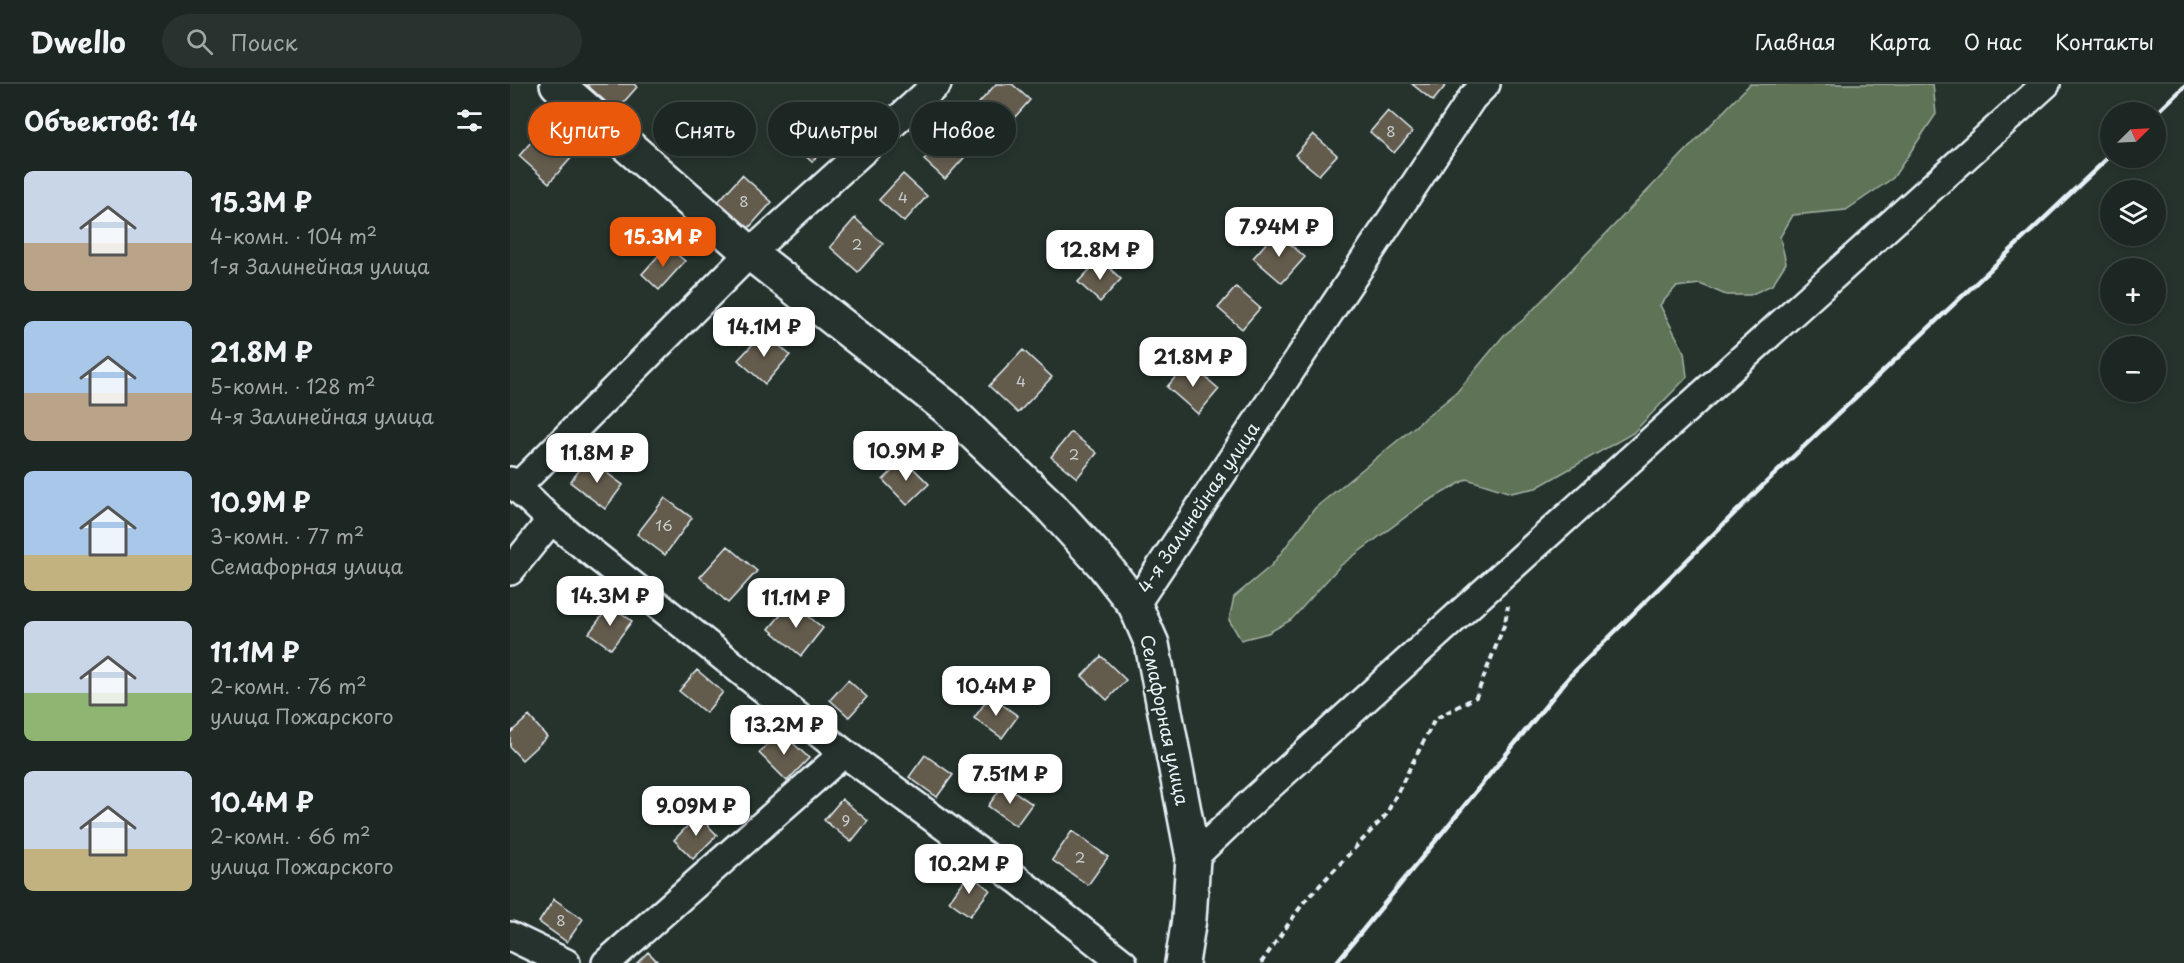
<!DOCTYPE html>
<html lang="ru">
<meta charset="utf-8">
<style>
body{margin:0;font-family:"Playpen Sans",sans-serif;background:#29322f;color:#f1f3f6;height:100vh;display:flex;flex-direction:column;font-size:22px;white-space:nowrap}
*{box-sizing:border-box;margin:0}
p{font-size:20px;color:#a0a5a5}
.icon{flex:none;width:33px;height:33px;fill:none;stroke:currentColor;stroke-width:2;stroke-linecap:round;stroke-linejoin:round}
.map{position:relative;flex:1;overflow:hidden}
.panel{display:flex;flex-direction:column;background:#1c2622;width:510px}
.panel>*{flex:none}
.top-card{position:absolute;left:18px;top:18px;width:570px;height:54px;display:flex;gap:12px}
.needle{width:39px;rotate:66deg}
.controls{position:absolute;left:1590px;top:18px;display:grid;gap:12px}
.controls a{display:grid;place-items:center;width:66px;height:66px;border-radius:50%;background:#1c2622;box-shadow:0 3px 9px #0003,0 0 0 2px #3a4340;font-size:30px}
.price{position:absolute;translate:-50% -51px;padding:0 14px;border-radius:12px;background:#fff;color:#222;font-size:20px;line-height:39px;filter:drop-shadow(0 2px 3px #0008)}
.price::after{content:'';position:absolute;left:50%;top:36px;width:18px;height:14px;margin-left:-9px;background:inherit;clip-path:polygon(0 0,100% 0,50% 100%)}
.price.current{background:#ea580c;color:#fff}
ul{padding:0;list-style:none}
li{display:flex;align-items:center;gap:18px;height:150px;padding:0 24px}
li span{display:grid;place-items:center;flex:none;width:168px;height:120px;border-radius:9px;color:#555}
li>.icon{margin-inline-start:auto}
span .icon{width:72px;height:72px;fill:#fffc;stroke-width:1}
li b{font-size:26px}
h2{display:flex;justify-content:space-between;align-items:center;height:72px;padding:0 24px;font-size:26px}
.chip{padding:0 21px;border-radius:27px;background:#1c2622;box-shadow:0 3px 9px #0003,0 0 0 2px #3a4340;font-size:21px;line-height:54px}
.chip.current{background:#ea580c;color:#fff}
header{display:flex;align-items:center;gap:36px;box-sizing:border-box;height:84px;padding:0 30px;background:#1c2622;border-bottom:2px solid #3a4340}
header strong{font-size:28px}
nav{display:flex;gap:33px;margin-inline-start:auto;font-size:21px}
.search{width:420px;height:54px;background:#29322f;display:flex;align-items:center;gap:15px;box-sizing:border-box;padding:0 21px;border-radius:33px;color:#a0a5a5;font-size:22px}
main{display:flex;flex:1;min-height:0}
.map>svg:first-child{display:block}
.green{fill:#5f7356;stroke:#a4b2a7;stroke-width:1.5}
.building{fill:#645c4e;stroke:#e8f1f8;stroke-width:1.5}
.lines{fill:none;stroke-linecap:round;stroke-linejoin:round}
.street-casing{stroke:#e8f1f8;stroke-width:32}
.secondary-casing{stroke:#e8f1f8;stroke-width:38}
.path{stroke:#e8f1f8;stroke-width:4;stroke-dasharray:6 4.5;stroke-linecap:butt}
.street{stroke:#26332d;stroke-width:27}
.secondary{stroke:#26332d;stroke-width:33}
.rail{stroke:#e8f1f8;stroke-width:4.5}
.labels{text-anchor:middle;stroke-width:4.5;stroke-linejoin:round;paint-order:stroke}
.number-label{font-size:15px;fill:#c7ccce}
.street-label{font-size:18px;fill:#e8f1f8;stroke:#26332d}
</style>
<header>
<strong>Dwello</strong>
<div class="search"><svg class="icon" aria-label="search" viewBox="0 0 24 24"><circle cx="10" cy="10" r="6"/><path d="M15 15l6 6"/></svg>Поиск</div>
<nav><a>Главная</a><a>Карта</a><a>О нас</a><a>Контакты</a></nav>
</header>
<main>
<section class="panel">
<h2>Объектов: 14<svg class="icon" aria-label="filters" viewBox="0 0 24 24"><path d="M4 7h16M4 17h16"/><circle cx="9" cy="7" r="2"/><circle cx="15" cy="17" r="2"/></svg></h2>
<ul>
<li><span style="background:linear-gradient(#c9d6e8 60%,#b9a48a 0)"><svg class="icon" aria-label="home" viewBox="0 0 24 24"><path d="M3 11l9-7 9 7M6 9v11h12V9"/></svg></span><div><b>15.3M ₽</b><p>4-комн. · 104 m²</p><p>1-я Залинейная улица</p></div></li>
<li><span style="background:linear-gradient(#a9c7e8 60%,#b9a48a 0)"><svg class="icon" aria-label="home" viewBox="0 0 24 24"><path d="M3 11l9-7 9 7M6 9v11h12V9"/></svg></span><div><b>21.8M ₽</b><p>5-комн. · 128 m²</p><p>4-я Залинейная улица</p></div></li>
<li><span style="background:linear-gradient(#a9c7e8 70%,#c2b280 0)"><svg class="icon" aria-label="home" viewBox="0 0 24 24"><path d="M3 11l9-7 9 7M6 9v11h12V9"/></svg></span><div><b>10.9M ₽</b><p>3-комн. · 77 m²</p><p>Семафорная улица</p></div></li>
<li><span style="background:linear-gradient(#c9d6e8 60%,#8fb573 0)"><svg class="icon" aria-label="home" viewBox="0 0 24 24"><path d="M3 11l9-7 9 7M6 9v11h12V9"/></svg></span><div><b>11.1M ₽</b><p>2-комн. · 76 m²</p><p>улица Пожарского</p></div></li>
<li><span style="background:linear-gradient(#c9d6e8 65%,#c2b280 0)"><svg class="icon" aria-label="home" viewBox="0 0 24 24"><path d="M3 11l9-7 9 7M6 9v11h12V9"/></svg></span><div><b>10.4M ₽</b><p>2-комн. · 66 m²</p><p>улица Пожарского</p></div></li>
</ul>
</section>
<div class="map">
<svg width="1674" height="879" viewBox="0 0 1674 879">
<rect width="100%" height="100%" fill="#26332d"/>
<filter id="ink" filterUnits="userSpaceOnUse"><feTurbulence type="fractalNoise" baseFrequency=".0167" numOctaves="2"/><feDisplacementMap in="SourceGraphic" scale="12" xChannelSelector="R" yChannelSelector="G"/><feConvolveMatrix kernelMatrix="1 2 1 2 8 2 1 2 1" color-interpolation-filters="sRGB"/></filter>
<g filter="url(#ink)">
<path class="green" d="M1240 0H1423L1426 30 1383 94 1336 126 1283 131 1270 153 1276 179 1262 201 1240 211H1216L1190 200 1166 203 1150 221 1174 268 1177 293 1123 349 1026 404 1001 409 957 395 913 420 830 482 781 536 758 549 731 556 719 536 724 513 762 481 805 424 947 308 994 251 1013 236Z"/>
<path class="building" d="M79 0H124L127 3 106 27 77 1Z
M486 0H502L520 16 496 43 469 19Z
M902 0H937L923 17Z
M292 15 329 48 302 78 265 45Z
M878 27 902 48 884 69 860 48Z
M32 45 63 72 39 99 9 72Z
M440 47 461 66 435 95 414 76Z
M803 50 827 71 809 91 785 71Z
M393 90 417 112 394 138 369 116Z
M232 91 262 118 237 146 207 119Z
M345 134 373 160 348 188 320 163Z
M766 148 795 173 772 199 743 174Z
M157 162 175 177 149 206 132 190Z
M590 175 611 195 590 218 568 198Z
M726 203 750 224 732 245 708 224Z
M254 248 280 271 255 300 228 276Z
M513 266 542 293 508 329 479 302Z
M678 278 709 305 688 330 657 303Z
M561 348 587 369 567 394 541 373Z
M78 375 113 401 95 425 60 398Z
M394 375 419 400 397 421 373 396Z
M155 414 182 434 155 471 127 450Z
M218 462 247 487 218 519 190 493Z
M281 518 313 544 291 572 259 545Z
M100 521 122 537 101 565 79 549Z
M591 572 616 596 597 616 572 592Z
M187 586 213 608 196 629 169 607Z
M338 596 357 613 339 633 320 616Z
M480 612 508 632 492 654 464 634Z
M19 632 37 653 12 676 0 663V649Z
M270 647 299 674 277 697 249 669Z
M415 671 443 691 427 713 399 693Z
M494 700 522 720 506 742 478 722Z
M332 715 358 737 341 758 314 736Z
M188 731 207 751 183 775 164 756Z
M562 747 598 773 578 801 542 776Z
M459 790 480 806 460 832 439 817Z
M44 815 73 835 57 858 29 838Z
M138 868 149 879H127Z"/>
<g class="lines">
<g class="street-casing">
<path id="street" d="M0 397 41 436 334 669 508 796 613 879
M8 402 240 169 427 0
M0 487 41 436
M625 521 962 14 976 0
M683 774 746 714 1536 0
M0 852 56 879
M96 879 334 669"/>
</g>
<g class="secondary-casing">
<path id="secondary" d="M47 0 240 169 436 323 540 422 593 480 625 521 642 560 683 774 679 835 672 879"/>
</g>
<path class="path" d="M751 879 794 818 876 731 925 635 966 613 995 539 998 522"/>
<use href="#street" class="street"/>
<use href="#secondary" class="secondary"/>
<path class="rail" d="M1646 30 1674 3
M826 879 1060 592 1248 406 1600 72"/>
</g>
</g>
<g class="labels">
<g class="number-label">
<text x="881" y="53">8</text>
<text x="393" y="119">4</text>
<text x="234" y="123">8</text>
<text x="347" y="166">2</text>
<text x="511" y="303">4</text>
<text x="564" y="376">2</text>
<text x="154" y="447">16</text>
<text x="336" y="742">9</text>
<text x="570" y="779">2</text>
<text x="51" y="842">8</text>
</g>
<g class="street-label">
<text transform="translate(689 424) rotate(-56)" y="6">4-я Залинейная улица</text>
<text transform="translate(654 636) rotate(78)" y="6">Семафорная улица</text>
</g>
</g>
</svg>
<div class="controls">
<a><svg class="needle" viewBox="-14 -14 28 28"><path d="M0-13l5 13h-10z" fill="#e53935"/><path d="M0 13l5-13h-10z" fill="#a0a5a5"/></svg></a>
<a><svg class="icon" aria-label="layers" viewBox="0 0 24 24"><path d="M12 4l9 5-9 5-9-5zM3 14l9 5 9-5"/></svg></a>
<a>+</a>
<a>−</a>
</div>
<b class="price" style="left:769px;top:174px">7.94M ₽</b>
<b class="price current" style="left:153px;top:184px">15.3M ₽</b>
<b class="price" style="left:590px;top:197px">12.8M ₽</b>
<b class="price" style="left:254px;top:274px">14.1M ₽</b>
<b class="price" style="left:683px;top:304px">21.8M ₽</b>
<b class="price" style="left:396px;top:398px">10.9M ₽</b>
<b class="price" style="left:87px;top:400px">11.8M ₽</b>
<b class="price" style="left:100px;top:543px">14.3M ₽</b>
<b class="price" style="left:286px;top:545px">11.1M ₽</b>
<b class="price" style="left:486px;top:633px">10.4M ₽</b>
<b class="price" style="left:274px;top:672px">13.2M ₽</b>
<b class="price" style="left:500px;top:721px">7.51M ₽</b>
<b class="price" style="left:186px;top:753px">9.09M ₽</b>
<b class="price" style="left:459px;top:811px">10.2M ₽</b>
<div class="top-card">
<a class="chip current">Купить</a>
<a class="chip">Снять</a>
<a class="chip">Фильтры</a>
<a class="chip">Новое</a>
</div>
</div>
</main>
